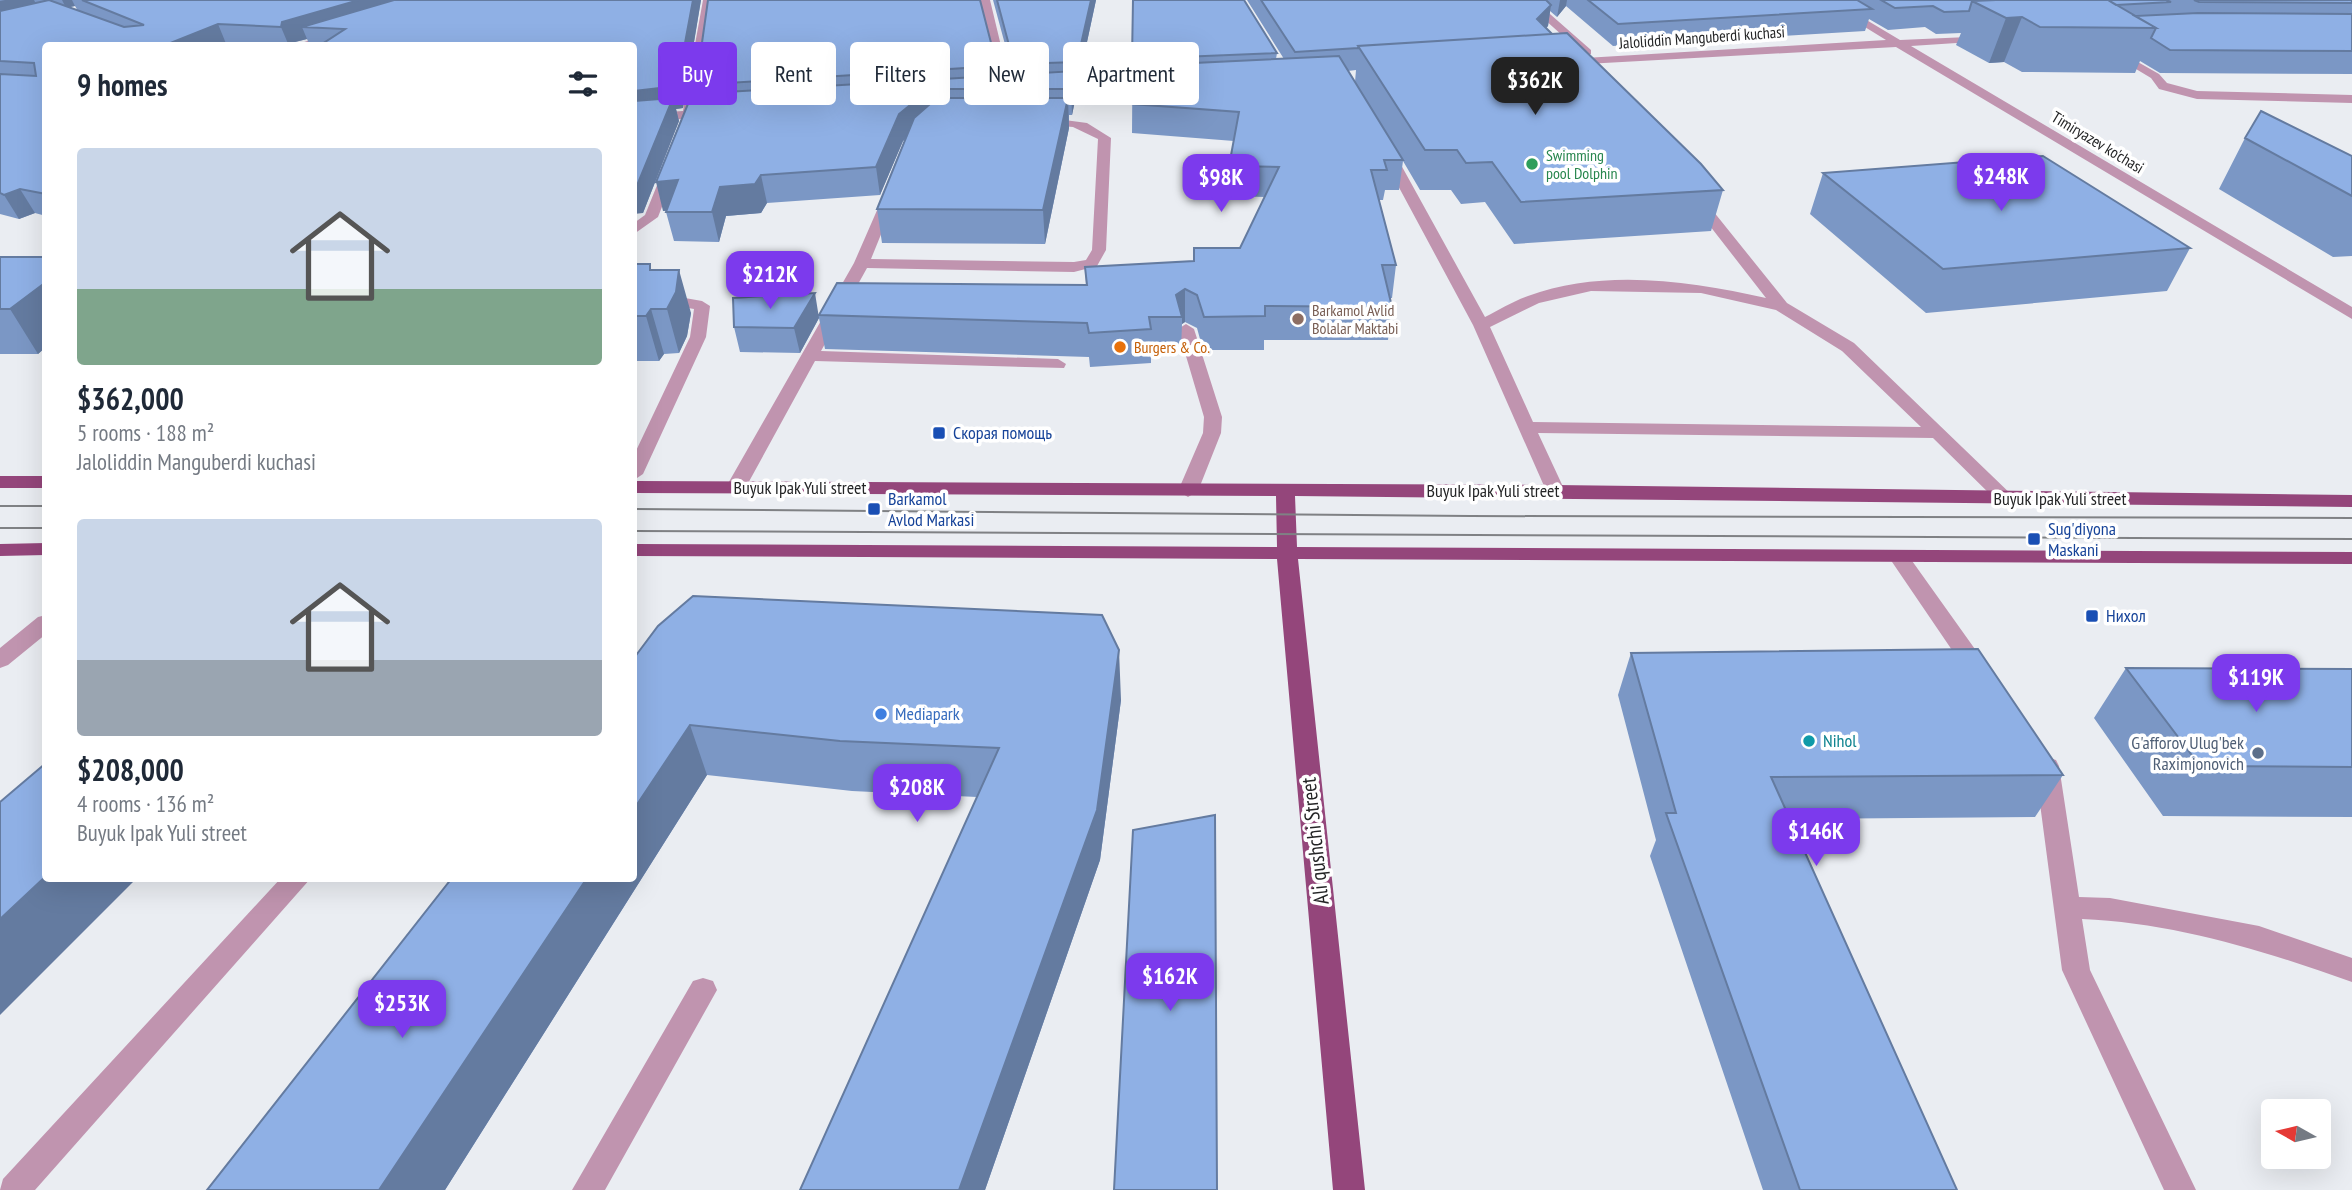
<!DOCTYPE html>
<meta charset="utf-8">
<style>
body{margin:0;font-family:"PT Sans Narrow",sans-serif;background:#f2f2f3;color:#1f2937;height:100vh;display:flex;flex-direction:column;font-size:26px;white-space:nowrap}
*{box-sizing:border-box;margin:0}
p{font-size:23px;color:#747a83}
.icon{flex:none;width:38px;height:38px;fill:none;stroke:currentColor;stroke-width:2;stroke-linecap:round;stroke-linejoin:round}
.map{position:relative;flex:1;overflow:hidden}
.details{position:absolute;left:42px;top:42px;width:595px;height:840px;display:flex;flex-direction:column;background:#fff;border-radius:7px;box-shadow:0 7px 28px #0002}
.details>*{flex:none}
.banner{position:absolute;left:658px;top:42px;width:665px;height:63px;display:flex;gap:14px}
.needle{width:46px;rotate:278deg}
.tools{position:absolute;left:2261px;top:1099px;display:grid;gap:14px}
.tools a{display:grid;place-items:center;width:70px;height:70px;border-radius:7px;background:#fff;box-shadow:0 7px 28px #0002;font-size:35px}
.price{position:absolute;translate:-50% -60px;padding:0 16px;border-radius:14px;background:#7c3aed;color:#fff;font-size:23px;line-height:46px;filter:drop-shadow(0 2px 4px #0008)}
.price::after{content:'';position:absolute;left:50%;top:42px;width:21px;height:16px;margin-left:-10px;background:inherit;clip-path:polygon(0 0,100% 0,50% 100%)}
.price.on{background:#222;color:#fff}
ul{padding:0;list-style:none}
li{display:grid;align-content:center;gap:14px;height:371px;padding:0 35px}
li span{display:grid;place-items:center;height:217px;border-radius:7px;color:#555}
li>.icon{margin-inline-start:auto}
span .icon{width:126px;height:126px;fill:#fffc;stroke-width:1}
li b{font-size:30px}
h2{display:flex;justify-content:space-between;align-items:center;height:84px;padding:0 35px;font-size:30px}
.pill{padding:0 24px;border-radius:7px;background:#fff;box-shadow:0 7px 28px #0002;font-size:24px;line-height:63px}
.pill.on{background:#7c3aed;color:#fff}
.map>svg:first-child{display:block}
.lines{fill:none;stroke-linecap:round;stroke-linejoin:round}
.minor{fill:#c094af;fill-rule:evenodd}
.major{fill:#94467b;fill-rule:evenodd}
.tram{stroke:#7f8184;stroke-width:2}
.wall{fill:#7b97c5;fill-rule:evenodd}
.shaded-wall{fill:#647ba0}
.building{fill:#8fb0e5;stroke:#647ba0;stroke-width:2}
.leisure-dot{fill:#2e9e5b;stroke:#fff;stroke-width:2.5}
.education-dot{fill:#8d6e63;stroke:#fff;stroke-width:2.5}
.food-dot{fill:#e8710a;stroke:#fff;stroke-width:2.5}
.transit-dot{fill:#1a4fb4;stroke:#fff;stroke-width:2.5}
.shop-dot{fill:#3f7fe0;stroke:#fff;stroke-width:2.5}
.culture-dot{fill:#0f9aa8;stroke:#fff;stroke-width:2.5}
.service-dot{fill:#5c6f8a;stroke:#fff;stroke-width:2.5}
.labels{text-anchor:middle;stroke-width:7;stroke-linejoin:round;paint-order:stroke}
.far-street-label{font-size:16px;fill:#242526;stroke:#fff}
.far-leisure-label{font-size:16px;fill:#27864d;stroke:#fff;text-anchor:start}
.far-education-label{font-size:16px;fill:#785e54;stroke:#fff;text-anchor:start}
.far-food-label{font-size:16px;fill:#c56008;stroke:#fff;text-anchor:start}
.transit-label{font-size:18px;fill:#164399;stroke:#fff;text-anchor:start}
.street-label{font-size:18px;fill:#242526;stroke:#fff}
.shop-label{font-size:18px;fill:#366cbe;stroke:#fff;text-anchor:start}
.culture-label{font-size:18px;fill:#0d838f;stroke:#fff;text-anchor:start}
.service-label{font-size:18px;fill:#4e5e75;stroke:#fff;text-anchor:end}
.near-street-label{font-size:21px;fill:#242526;stroke:#fff}
</style>
<div class="map">
<svg width="2352" height="1190" viewBox="0 0 2352 1190">
<rect width="100%" height="100%" fill="#eaedf2"/>
<g class="lines">
<path class="minor" d="M703 0H713L696 110 712 109 718 113 695 118 688 125 682 119 634 122V114L683 111Z
M980 0H990L1013 96 1003 93Z
M1523 0H1534L1591 50V54H1583Z
M1821 0H1833L1900 40 1991 36V40L1987 41 1911 46 2352 307V319L1896 47 1568 65 1562 62 1568 59 1886 40Z
M335 32 341 35 339 37 311 46H292Z
M2115 49 2159 74 2167 83 2197 91 2352 95V103L2197 99 2159 89 2151 78 2111 54 2109 52Z
M1159 83 1163 84V90L1048 95 1042 91 1048 87Z
M1042 117 1087 123 1111 138 1106 250 1097 266 1074 272 867 268 821 351 1058 359 1066 364 1064 368 815 361 746 487 736 493 729 491 726 487 854 263 885 192 897 195 871 259 1074 262 1086 260 1092 250 1098 139 1073 127 1038 124V118Z
M1388 150 1395 154 1485 317C1499 310 1513 301 1528 296 1603 268 1691 281 1766 298L1689 199 1701 196 1787 303 1854 343 2016 499 2006 505 1999 503 1933 438 1538 433 1565 491 1562 495H1548L1473 325 1381 154ZM1591 291 1701 293 1776 310 1842 351 1921 427 1533 422 1490 327 1539 303Z
M664 168 676 171 658 217 634 234V223L645 215Z
M634 289 702 301 710 306 706 337 643 474 634 480V455L690 337 694 309 634 299Z
M1186 324 1194 329 1222 417 1221 433 1198 491 1188 497 1178 491 1203 433 1204 417 1178 329Z
M1898 550 1905 551 1987 666 1990 672 1987 678H1971L1888 556Z
M46 615V634L8 665 0 668V648L38 617Z
M2047 757 2056 760 2059 766 2079 897 2110 898 2259 926 2352 958V982C2265 951 2175 923 2082 919L2090 970 2196 1190H2164L2062 970 2035 766 2038 760Z
M281 878H311L35 1190H0L3 1179Z
M703 978 713 981 717 990 605 1190H572L693 981Z"/>
<path class="major" d="M0 476H46V488H0Z
M634 481 1555 485 2352 495V507L1295 496 1297 547 2352 552V564L1298 559 1365 1190H1333L1277 559 634 556V544L1277 547 1276 496 634 493Z
M46 543V555L0 556V544Z"/>
<path class="tram" d="M0 506H46
M634 509 1470 516 2352 518
M0 528H46
M634 531 2352 539"/>
</g>
<path class="wall" d="M0 0H701L683 108 676 109 679 121 643 213 634 46H310L307 39 291 43V46H46V216L35 213 19 219 0 214ZM75 6 78 11 68 7Z
M993 0H1096L1078 84H1075L1076 96 1072 115H1069V128L1045 244 882 243 877 209 906 138 903 141 880 195 767 203 761 213 726 216 719 242 674 241 666 212 667 211H663L698 94 696 85 997 66 998 75 1013 74Z
M1133 0 1277 53 1276 59H1284L1247 0H2352V74L2160 73 2140 61 2135 73 2022 72 2004 62 1989 63 1956 45 1961 33 1936 34 1925 27 1888 30 1869 19 1865 31 1613 46 1566 6 1557 17 1550 11 1548 26 1546 28 1723 190 1711 231 1514 244 1485 202 1461 204 1451 190H1420L1403 161 1399 190H1385L1383 200H1379L1396 265 1392 298H1390L1392 307 1388 340H1264V350H1203L1197 328 1185 322 1182 324 1181 350H1151V363L1090 367 1089 357 825 349 819 318 800 353 740 352 734 327 819 314 1086 285 1085 267 1194 261 1240 248 1265 197 1229 196V166L1234 141 1132 133ZM1356 70 1355 82 1348 71Z
M2245 138 2352 156V256L2333 257 2219 189Z
M1823 173 2190 248 2167 291 1926 313 1810 214Z
M0 257H46V347L38 354H0Z
M634 264 652 270 691 313 687 336 679 353 664 354 659 361H634Z
M1631 653 2063 775 2035 817 1790 819 1957 1190H1763L1650 856 1656 840 1618 695Z
M634 658 1121 700 1100 860 985 1190H800L977 797 852 791 707 775 445 1190H207L634 878Z
M2126 668 2352 669V817L2163 816 2094 718Z"/>
<path class="shaded-wall" d="M5 0H34L41 13 0 25V1Z
M62 0H72L75 6 66 8Z
M359 0H434L302 27 307 39 291 43V46H289L281 27 282 22Z
M693 0H701L683 108 676 109 679 121 643 213 634 214V91Z
M1091 0H1096L1078 84 1077 62Z
M1560 0H1567L1566 6 1557 17Z
M1551 5 1548 26 1538 36 1537 19Z
M2022 17 2004 62 1989 63 2006 18Z
M218 24 227 46H163Z
M1075 71 1076 96 1072 115 1071 89Z
M945 89 948 115 923 124 903 141 880 195 876 167 899 114 920 97Z
M1068 98 1069 128 1045 244 1043 210Z
M761 175 767 203 761 213 726 216 719 242 712 212 720 187Z
M678 180 685 209 663 211 656 182Z
M20 189 35 213 19 219 4 195Z
M679 270 691 313 687 336 679 353 667 309Z
M46 282V347L38 354 10 309Z
M1185 289V322L1182 324V317L1176 295Z
M815 293 819 318 800 353 794 328Z
M651 309 664 354 659 361 646 316Z
M1119 650 1121 700 1100 860 985 1190H959Z
M690 725 707 775 445 1190H379L587 878H634V809Z
M46 876V878H137L0 1015V919Z"/>
<path class="building" d="M49 0 124 27 144 25 82 0H359L282 22 281 27 218 24 163 46H46V194L20 189 4 195 0 193V74L36 76 34 63 0 61V11Z
M394 0H693L677 86 634 91V46H319L345 29 302 27Z
M708 0H980L997 66 696 85Z
M997 0H1091L1077 62 1014 64Z
M1133 0H1244L1277 53 1132 59Z
M1261 0H1546L1551 5 1537 19 1552 34 1358 46V48L1295 52Z
M1588 0H1857L1872 9 1618 24Z
M1881 0H1996L1972 1 1969 11 1944 12 1933 6 1895 8Z
M1996 0H2108L2156 28 2040 27 2022 17 2006 18 1972 1Z
M2108 0H2166L2171 2 2116 5Z
M2194 0H2352V3L2199 2Z
M2198 13 2352 14V51L2170 50 2151 38 2156 28 2135 16Z
M1567 33 1701 164 1723 190 1521 202 1492 162 1466 163 1457 150H1425L1358 46Z
M1339 56 1403 160H1384L1387 170H1371L1396 265H1382L1392 307 1265 306V316L1204 317 1197 295 1185 289 1176 295 1182 317H1149L1151 329 1089 333 1087 323 819 315 837 283 1087 285 1085 267 1194 261V248H1240L1279 167 1229 166 1239 112 1132 104V66Z
M1075 71 1071 89H945L920 97 899 114 876 167 761 175 755 184 720 187 712 212H666L678 180 656 182 692 94Z
M673 98 636 188 634 189V101Z
M946 98H1068L1043 210 877 209 914 118 930 104Z
M2261 111 2352 156V196L2245 138Z
M2043 156 2190 248 1943 269 1823 173Z
M0 257H46V282L10 309H0Z
M634 264H650V270H679L676 292 667 309H651L646 316H634Z
M815 293 794 328 734 327 733 298Z
M693 596 1102 615 1119 650 1097 810 959 1190H800L999 748 840 741 690 725 634 809V658L658 626Z
M1978 649 2063 775 1771 777 1957 1190H1800L1666 813H1676L1631 653Z
M2126 668 2352 669V767L2200 766Z
M46 763V876L0 919V802Z
M1215 815 1217 1190H1114L1133 830Z
M452 878H587L379 1190H207Z"/>
<circle class="leisure-dot" cx="1532" cy="164" r="7"/>
<circle class="education-dot" cx="1298" cy="319" r="7"/>
<circle class="food-dot" cx="1120" cy="347" r="7"/>
<g class="transit-dot">
<rect x="932" y="426" width="14" height="14" rx="3.5"/>
<rect x="867" y="502" width="14" height="14" rx="3.5"/>
<rect x="2027" y="532" width="14" height="14" rx="3.5"/>
<rect x="2085" y="609" width="14" height="14" rx="3.5"/>
</g>
<circle class="shop-dot" cx="881" cy="714" r="7"/>
<circle class="culture-dot" cx="1809" cy="741" r="7"/>
<circle class="service-dot" cx="2258" cy="753" r="7"/>
<g class="labels">
<g class="far-street-label">
<text transform="translate(1702 37) rotate(-4)" y="6">Jaloliddin Manguberdi kuchasi</text>
<text transform="translate(2098 142) rotate(31)" y="6">Timiryazev ko'chasi</text>
</g>
<g class="far-leisure-label">
<text x="1546" y="161">Swimming<tspan x="1546" dy="18">pool Dolphin</tspan></text>
</g>
<g class="far-education-label">
<text x="1312" y="316">Barkamol Avlid<tspan x="1312" dy="18">Bolalar Maktabi</tspan></text>
</g>
<g class="far-food-label">
<text x="1134" y="353">Burgers &amp; Co.</text>
</g>
<g class="transit-label">
<text x="953" y="439">Скорая помощь</text>
<text x="888" y="505">Barkamol<tspan x="888" dy="21">Avlod Markasi</tspan></text>
<text x="2048" y="535">Sug'diyona<tspan x="2048" dy="21">Maskani</tspan></text>
<text x="2106" y="622">Нихол</text>
</g>
<g class="street-label">
<text x="800" y="494">Buyuk Ipak Yuli street</text>
<text x="1493" y="497">Buyuk Ipak Yuli street</text>
<text x="2060" y="505">Buyuk Ipak Yuli street</text>
</g>
<g class="shop-label">
<text x="895" y="720">Mediapark</text>
</g>
<g class="culture-label">
<text x="1823" y="747">Nihol</text>
</g>
<g class="service-label">
<text x="2244" y="749">G'afforov Ulug'bek<tspan x="2244" dy="21">Raximjonovich</tspan></text>
</g>
<g class="near-street-label">
<text transform="translate(1315 841) rotate(-96)" y="7">Ali qushchi Street</text>
</g>
</g>
</svg>
<div class="tools">
<a><svg class="needle" viewBox="-14 -14 28 28"><path d="M0-13l5 13h-10z" fill="#e53935"/><path d="M0 13l5-13h-10z" fill="#747a83"/></svg></a>
</div>
<b class="price on" style="left:1535px;top:117px">$362K</b>
<b class="price" style="left:2001px;top:213px">$248K</b>
<b class="price" style="left:1221px;top:214px">$98K</b>
<b class="price" style="left:770px;top:311px">$212K</b>
<b class="price" style="left:2256px;top:714px">$119K</b>
<b class="price" style="left:917px;top:824px">$208K</b>
<b class="price" style="left:1816px;top:868px">$146K</b>
<b class="price" style="left:1170px;top:1013px">$162K</b>
<b class="price" style="left:402px;top:1040px">$253K</b>
<div class="banner">
<a class="pill on">Buy</a>
<a class="pill">Rent</a>
<a class="pill">Filters</a>
<a class="pill">New</a>
<a class="pill">Apartment</a>
</div>
<section class="details">
<h2>9 homes<svg class="icon" aria-label="filters" viewBox="0 0 24 24"><path d="M4 7h16M4 17h16"/><circle cx="9" cy="7" r="2"/><circle cx="15" cy="17" r="2"/></svg></h2>
<ul>
<li><span style="background:linear-gradient(#c9d6e8 65%,#7fa58c 0)"><svg class="icon" aria-label="home" viewBox="0 0 24 24"><path d="M3 11l9-7 9 7M6 9v11h12V9"/></svg></span><div><b>$362,000</b><p>5 rooms · 188 m²</p><p>Jaloliddin Manguberdi kuchasi</p></div></li>
<li><span style="background:linear-gradient(#c9d6e8 65%,#9aa5b1 0)"><svg class="icon" aria-label="home" viewBox="0 0 24 24"><path d="M3 11l9-7 9 7M6 9v11h12V9"/></svg></span><div><b>$208,000</b><p>4 rooms · 136 m²</p><p>Buyuk Ipak Yuli street</p></div></li>
</ul>
</section>
</div>
